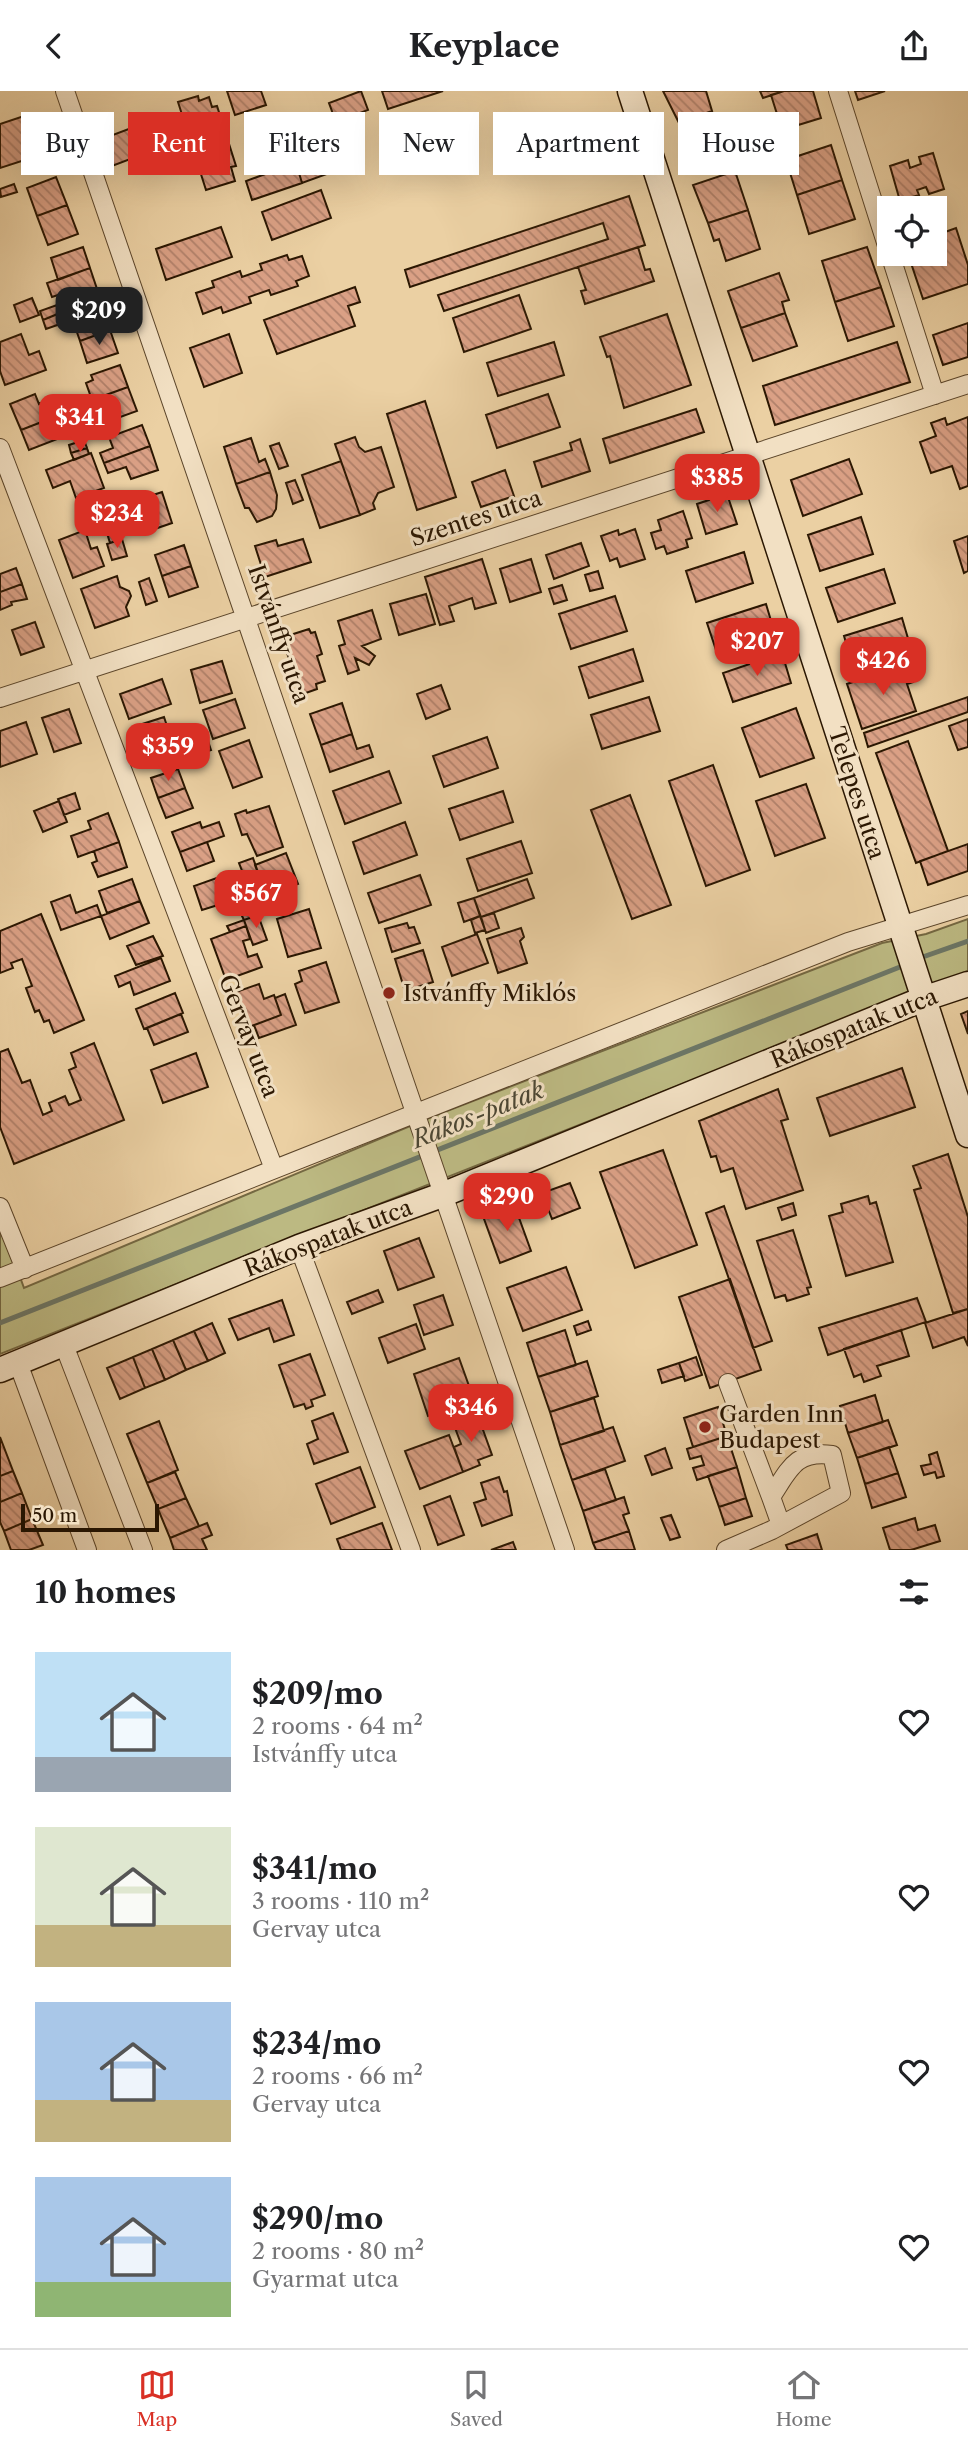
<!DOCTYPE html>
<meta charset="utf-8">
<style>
body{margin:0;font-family:"Libre Caslon Text",serif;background:#f2f2f2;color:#202124;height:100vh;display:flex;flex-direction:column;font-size:26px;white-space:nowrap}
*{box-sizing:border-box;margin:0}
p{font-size:23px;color:#757577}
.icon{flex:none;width:38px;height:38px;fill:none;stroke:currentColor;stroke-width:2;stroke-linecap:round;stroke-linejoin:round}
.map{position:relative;height:1459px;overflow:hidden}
.details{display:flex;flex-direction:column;background:#fff;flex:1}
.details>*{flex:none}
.hud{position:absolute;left:21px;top:21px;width:928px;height:63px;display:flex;gap:14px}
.controls{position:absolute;left:877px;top:105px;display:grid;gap:14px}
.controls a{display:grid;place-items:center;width:70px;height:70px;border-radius:0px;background:#fff;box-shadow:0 7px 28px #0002;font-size:35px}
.scale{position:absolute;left:21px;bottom:18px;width:138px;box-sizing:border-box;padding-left:7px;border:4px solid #2b1702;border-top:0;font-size:19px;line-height:24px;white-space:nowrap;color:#2b1702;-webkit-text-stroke:5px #f2e0c3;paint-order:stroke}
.price{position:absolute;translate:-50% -60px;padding:0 16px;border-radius:14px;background:#d93025;color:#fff;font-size:23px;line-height:46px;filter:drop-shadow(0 2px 4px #0008)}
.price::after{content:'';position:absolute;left:50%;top:42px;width:21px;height:16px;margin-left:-10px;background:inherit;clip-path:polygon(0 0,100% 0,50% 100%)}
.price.active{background:#222;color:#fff}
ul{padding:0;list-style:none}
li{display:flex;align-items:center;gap:21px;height:175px;padding:0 35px}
li span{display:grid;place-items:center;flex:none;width:196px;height:140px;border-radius:0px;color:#555}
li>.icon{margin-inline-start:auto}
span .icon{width:84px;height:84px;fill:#fffc;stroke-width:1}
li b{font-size:30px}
h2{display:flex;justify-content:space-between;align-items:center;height:84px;padding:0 35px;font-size:30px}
.chip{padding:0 24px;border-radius:0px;background:#fff;box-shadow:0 7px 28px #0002;font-size:24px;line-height:63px}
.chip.active{background:#d93025;color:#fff}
header{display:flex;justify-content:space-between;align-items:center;height:91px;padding:0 35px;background:#fff;font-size:32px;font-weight:700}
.menu{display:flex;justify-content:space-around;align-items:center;height:98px;border-top:2px solid #e0e0e0;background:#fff;font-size:19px;color:#757577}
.menu a{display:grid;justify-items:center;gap:4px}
.menu .active{color:#d93025}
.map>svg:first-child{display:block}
.grass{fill:#bcb982;stroke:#746842;stroke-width:2}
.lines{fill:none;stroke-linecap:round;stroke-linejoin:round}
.stream{stroke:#6c7666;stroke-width:5}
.building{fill:url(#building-back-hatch);stroke:#2b1702;stroke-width:2}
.street-casing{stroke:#5b452a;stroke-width:20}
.secondary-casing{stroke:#2b1702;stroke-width:27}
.street{stroke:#f2e0c3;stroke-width:18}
.secondary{stroke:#f2e0c3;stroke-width:24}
.poi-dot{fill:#8f2418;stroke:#f2e0c3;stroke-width:2.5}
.labels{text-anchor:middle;stroke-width:6;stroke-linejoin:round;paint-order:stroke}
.street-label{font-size:23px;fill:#2b1702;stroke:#f2e0c3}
.poi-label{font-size:23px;fill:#2b1702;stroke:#f2e0c3;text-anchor:start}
.water-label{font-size:24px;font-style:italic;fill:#4c4734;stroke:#f2e0c3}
</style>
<header><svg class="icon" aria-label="back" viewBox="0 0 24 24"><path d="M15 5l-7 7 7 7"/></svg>Keyplace<svg class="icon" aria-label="share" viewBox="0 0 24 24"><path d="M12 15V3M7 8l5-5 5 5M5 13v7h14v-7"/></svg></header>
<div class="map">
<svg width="968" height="1459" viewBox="0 0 968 1459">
<defs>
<pattern id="building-back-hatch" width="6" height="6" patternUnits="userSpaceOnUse" patternTransform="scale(1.75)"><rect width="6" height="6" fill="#daa085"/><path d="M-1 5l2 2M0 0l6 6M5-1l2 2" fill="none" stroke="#b1816b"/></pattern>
</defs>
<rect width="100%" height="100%" fill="#ebd0a3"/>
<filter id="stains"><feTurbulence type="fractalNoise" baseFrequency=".00286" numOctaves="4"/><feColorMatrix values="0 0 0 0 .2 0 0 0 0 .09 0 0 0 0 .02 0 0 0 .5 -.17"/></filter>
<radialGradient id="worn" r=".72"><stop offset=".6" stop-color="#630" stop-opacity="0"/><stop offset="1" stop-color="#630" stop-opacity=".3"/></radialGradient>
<path class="grass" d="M968 828V880L0 1263V1131L24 1197 434 1025 882 852 926 843Z"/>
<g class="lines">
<path class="stream" d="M917 868 968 850
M0 1232 905 874"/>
</g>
<path class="building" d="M227 0H261L266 14 235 24Z
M361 0 368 19 336 31 329 12Z
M382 0H443L388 18Z
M663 0H706L712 20 679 32Z
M760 0H784L763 7Z
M784 0H813L821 27 782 39 771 4Z
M855 0H885L858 9Z
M198 5 199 10 209 6 212 16 217 15 236 75 231 76 235 90 206 99 178 11Z
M712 20 724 56 686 69 679 32Z
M27 24 40 64 0 77V33Z
M134 36 139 47 157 43 162 56 112 75 102 48Z
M831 54 842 89 797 104 786 69Z
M342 56 349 75 302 92 296 72Z
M933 62 944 98 929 103 926 96 917 99 919 104 900 110 890 75 908 69 910 77 921 73 919 66Z
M296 72 302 92 252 109 246 90Z
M735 80 748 119 708 132 693 94Z
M56 86 67 114 37 125 27 97Z
M842 89 855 128 809 143 797 104Z
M14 93 17 101 1 106 0 98Z
M321 99 331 127 272 149 262 121Z
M629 105 645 154 444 220 438 204 608 148 603 132 410 196 405 179Z
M67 114 78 143 48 154 37 125Z
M748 119 760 158 726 170 719 148 714 150 708 132Z
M221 136 232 166 166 189 156 158Z
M956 137 968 174V193L923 208 908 163H934V145Z
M83 156 90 177 58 189 51 167Z
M638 156 645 179 650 178 654 190 585 213 581 200 586 199 578 176Z
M867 156 881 196 835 211 822 170Z
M287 164 289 169 302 165 309 185 296 190 298 195 271 204 269 199 249 206 251 212 223 222 221 216 203 223 196 202 214 196 212 190 240 180 242 186 262 179 260 173Z
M90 177 99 204 66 216 61 203 52 206 47 192Z
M779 182 789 209 782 211 785 222 741 237 728 200Z
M355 196 360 211 348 215 355 235 277 263 264 229Z
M881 196 894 235 848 250 835 211Z
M519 204 531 238 464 261 453 227Z
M32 207 39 224 20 231 14 214Z
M57 214 60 222 43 229 40 220Z
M102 217 110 239 80 250 72 227Z
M60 222 63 232 46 238 43 229Z
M785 222 797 255 753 270 741 237Z
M667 223 691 294 624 317 610 265 607 266 600 246Z
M968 232V266L943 274 933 244Z
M110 239 118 262 87 272 80 250Z
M21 243 29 264 39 260 46 279 5 294 0 280V251Z
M229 243 242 282 204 296 190 257Z
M554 251 564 284 498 305 487 272Z
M897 251 910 291 775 334 763 295Z
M120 274 128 296 92 309 86 292 93 289 91 284Z
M128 296 137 320 101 333 92 309Z
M35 303 39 313 45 310 52 327 21 339 10 313Z
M548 303 560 336 497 357 486 324Z
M425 310 456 406 417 419 387 323Z
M68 313 75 317 52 327 49 321Z
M696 318 704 341 610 372 603 348Z
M57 325 65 345 29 359 21 339Z
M968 326V395L960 398 952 375 931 382 920 351 936 345 931 332 945 327 947 334Z
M142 334 150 355 104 372 100 362 113 357 109 346Z
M355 346 359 356 365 361 381 356 394 396 378 402 373 412 375 418 360 424 335 353Z
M251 347 259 371 265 368 270 381 236 393 224 356Z
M580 348 590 380 542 396 534 371 572 359 570 352Z
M84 349 87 357 71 362 69 354Z
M279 352 288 375 279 378 270 355Z
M150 355 158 379 131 388 126 376 108 382 104 372Z
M87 357 89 363 74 369 71 362Z
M91 362 104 397 76 407 70 390 53 397 46 379Z
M849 368 862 403 803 425 791 389Z
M341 370 360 424 320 437 302 384Z
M505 379 514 405 481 416 472 391Z
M270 381 277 404 276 418 272 425 257 431 249 417H245L236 393Z
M295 389 303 409 293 413 286 392Z
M162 401 172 432 143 442 132 411Z
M727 403 737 433 706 443 697 413Z
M683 420 692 447 686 449 688 456 667 463 664 455 656 458 651 442 661 439 658 429Z
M861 426 873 463 820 480 808 444Z
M118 438 122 448 110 452 107 442Z
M635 438 645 468 620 476 617 467 610 470 601 445 618 439 619 444Z
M85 439 91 458 97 456 104 475 73 487 59 449Z
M968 445V480L964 482 954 450Z
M122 448 127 465 112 469 107 453Z
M303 448 311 471 265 486 255 455 276 449 278 455Z
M581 452 589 475 554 488 546 464Z
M184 454 191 475 162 485 155 464Z
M744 461 753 492 696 511 686 480Z
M482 468 496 512 475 518 472 507 449 515 454 530 440 534 425 486Z
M531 468 541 501 510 511 500 478Z
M191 475 198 496 169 506 162 485Z
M16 477 22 493 0 501V483Z
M884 478 895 512 838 531 826 497Z
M598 480 603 497 590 500 585 484Z
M117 485 120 496 129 500 131 505 126 516 129 525 95 537 81 498Z
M149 487 157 510 146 514 139 491Z
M22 493 27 508 11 511 12 514 0 519V501Z
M562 494 567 509 554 513 549 498Z
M426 503 435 533 399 544 390 513Z
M615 505 627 540 571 558 559 523Z
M766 513 775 543 717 562 707 532Z
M372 519 381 548 362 555 375 565 369 574 355 567 359 579 348 583 339 555 345 553 338 530Z
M902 527 912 561 854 578 844 545Z
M35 531 44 556 21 564 12 539Z
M309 538 311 542 315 541 322 563 317 565 325 590 316 593 317 598 303 603 281 547Z
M633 558 643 590 589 607 579 576Z
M782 562 791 592 733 611 723 582Z
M222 570 232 602 200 612 191 579Z
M907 573 913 591 907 593 916 620 862 638 847 593Z
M162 588 171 613 129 628 120 603Z
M441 594 450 618 426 628 417 603Z
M649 606 660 640 602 658 591 624Z
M968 606V621L868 656 864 642Z
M235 608 245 637 213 648 203 619Z
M342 612 352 643 321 654 310 623Z
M796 617 814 667 760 686 742 637Z
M69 618 81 652 54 661 42 627Z
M164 626 175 659 144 669 133 636Z
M968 628V656L958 659 949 635Z
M26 631 37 663 0 676V640Z
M352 643 357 658 369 654 373 666 330 681 321 654Z
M487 646 498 677 444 696 433 665Z
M249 649 262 686 233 697 219 660Z
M208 650 211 659 194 664 191 655Z
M908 650 948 760 916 772 876 662Z
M713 674 750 779 706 795 669 690Z
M178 678 185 697 158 707 151 687Z
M389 680 401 712 345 733 333 700Z
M806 693 825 747 775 765 756 710Z
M185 697 193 717 166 727 158 707Z
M503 700 513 731 460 749 449 718Z
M75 702 80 718 64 724 58 708Z
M630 704 671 814 632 828 591 719Z
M59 710 67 731 43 741 34 720Z
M269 715 283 756 257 765 247 743 242 744 235 723 246 719 247 722Z
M108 722 119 751 78 766 71 745 91 738 88 730Z
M200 731 202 737 219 731 224 745 180 761 172 741Z
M405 731 417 764 364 783 353 751Z
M521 750 532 782 478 800 467 768Z
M119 751 127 776 98 786 92 772 97 770 94 760Z
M207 751 214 770 187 780 180 761Z
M968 753V780L928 794 920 770Z
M286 762 298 793 266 804 255 774Z
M253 767 261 790 248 795 239 772Z
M228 783 237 808 202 819 194 795Z
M420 784 431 814 379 832 368 802Z
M132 788 140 810 107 822 99 800Z
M527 788 534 807 481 826 474 807Z
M70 804 76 822 97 814 101 825 61 839 51 811Z
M474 807 480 825 464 831 458 812Z
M140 810 149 832 110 848 101 825Z
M255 816 258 824 244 829 240 821Z
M309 818 321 857 288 866 277 828Z
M494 822 499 837 486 842 481 826Z
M41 823 84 929 54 942 49 929 44 931 39 919 35 921 26 897 32 895 22 868 11 872 13 877 0 882V840Z
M258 824 267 849 253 854 244 829Z
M480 825 485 839 475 842 471 829Z
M244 829 246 835 230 841 227 835Z
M407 832 409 837 414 836 420 852 392 861 385 838Z
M246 835 250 848 243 850 248 866 257 863 262 876 226 889 211 848Z
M521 837 524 846 520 850 527 872 498 882 487 848Z
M477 843 488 872 452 885 442 856Z
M153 845 163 865 136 874 127 855Z
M423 859 433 891 405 900 395 868Z
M161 867 170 890 134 904 130 891 119 896 115 885Z
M326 871 339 911 305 922 295 893 302 890 299 880Z
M259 893 264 908 274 904 281 924 249 936 236 901Z
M175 902 183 922 144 938 136 918Z
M285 903 296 934 259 947 254 934 281 924 275 907Z
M968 920V943L961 923Z
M181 923 188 941 154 954 147 937Z
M94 952 124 1029 14 1073 0 1036V961L8 958 22 992 30 989 43 1024 52 1020 49 1012 65 1005 69 1014 81 1009 69 979 76 976 71 962Z
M196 962 208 996 163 1012 151 979Z
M902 977 915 1016 830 1045 817 1007Z
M778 998 788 1028 781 1030 803 1099 746 1118 733 1077 721 1081 716 1065 711 1066 699 1030Z
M663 1059 697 1154 635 1177 600 1081Z
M948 1063 968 1126V1218L953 1222 914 1099 921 1097 913 1075Z
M570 1092 580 1117 552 1128 542 1102Z
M868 1105 870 1113 876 1111 893 1171 846 1185 829 1125 843 1121 841 1113Z
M793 1112 796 1124 782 1129 778 1117Z
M514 1113 531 1160 500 1172 483 1125Z
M724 1115 772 1250 753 1257 706 1122Z
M793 1139 811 1196 807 1197 809 1203 787 1210 785 1204 775 1207 757 1150Z
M419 1147 434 1186 398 1199 384 1160Z
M566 1176 582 1219 523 1240 507 1197Z
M730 1188 761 1279 710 1297 679 1206Z
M378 1199 383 1211 352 1223 347 1211Z
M443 1204 453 1234 424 1244 414 1214Z
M917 1207 926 1231 828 1264 819 1237Z
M282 1209 294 1244 274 1251 269 1237 238 1249 229 1228Z
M968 1218V1255L964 1246 933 1257 925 1232Z
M588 1230 591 1239 577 1244 574 1235Z
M212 1232 225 1262 208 1270 194 1240Z
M416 1233 425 1258 388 1272 379 1247Z
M565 1239 576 1274 538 1286 527 1252Z
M901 1239 909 1265 877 1275 881 1285 864 1291 861 1283 854 1286 844 1258Z
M194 1240 208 1270 186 1279 173 1249Z
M173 1249 186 1279 165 1289 152 1258Z
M152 1258 165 1289 145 1297 133 1266Z
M310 1263 325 1304 311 1309 313 1315 306 1318 304 1313 294 1316 279 1274Z
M133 1266 145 1297 120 1308 107 1277Z
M696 1266 702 1284 685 1290 679 1272Z
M459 1267 474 1309 428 1325 414 1283Z
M587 1270 598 1305 550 1321 538 1286Z
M679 1272 684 1285 662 1292 658 1279Z
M875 1304 883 1331 848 1342 840 1315Z
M594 1307 604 1340 560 1354 550 1321Z
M718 1316 727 1345 693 1356 684 1327Z
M333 1322 348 1361 314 1373 307 1353 318 1348 312 1330Z
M478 1325 492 1364 478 1369 480 1374 463 1381 454 1356 461 1353 454 1334Z
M888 1329 897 1354 857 1367 848 1342Z
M159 1330 178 1379 147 1392 127 1343Z
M613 1336 625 1370 572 1389 560 1354Z
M449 1344 463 1381 420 1398 405 1360Z
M727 1345 737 1376 697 1389 693 1377 704 1374 701 1365 690 1368 687 1358Z
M0 1346 13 1380 0 1385Z
M889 1356 898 1382 865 1393 857 1367Z
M665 1357 672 1377 652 1384 645 1365Z
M937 1361 944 1385 937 1387 935 1381 924 1384 921 1375 931 1373 929 1364Z
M360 1376 375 1416 331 1433 316 1393Z
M737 1376 746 1407 719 1416 708 1385Z
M605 1378 616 1409 583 1420 572 1389Z
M13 1380 22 1402 0 1411V1385Z
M175 1381 186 1407 158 1418 147 1392Z
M898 1382 906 1406 872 1417 865 1393Z
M499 1386 504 1401 507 1400 512 1424 482 1435 474 1412 486 1408 481 1392Z
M22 1402 32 1428 4 1440 0 1431V1411Z
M450 1405 464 1444 438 1454 424 1415Z
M624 1406 629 1422 623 1424 629 1440 593 1452 583 1420Z
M186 1407 199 1435 170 1447 158 1418Z
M746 1407 752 1425 725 1434 719 1416Z
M671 1424 680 1446 670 1449 661 1427Z
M915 1427 918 1439 935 1434 940 1450 911 1459H890L883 1437Z
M32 1428 43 1454 29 1459H11L4 1440Z
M207 1432 212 1444 202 1448 207 1459H174L170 1447Z
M382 1432 392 1459H341L337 1448Z
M629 1440 635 1459H596L593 1452Z
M817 1443 822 1459H788L786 1454Z
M513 1451 516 1459H491Z"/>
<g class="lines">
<g class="street-casing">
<path id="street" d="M65 0 565 1459
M838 0 889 161
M890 163 935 304
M0 357 274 1078
M0 607 968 293
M0 1116 25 1178
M299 1156 411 1459
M0 1187 848 851 968 814
M64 1254 143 1459
M18 1272 87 1459
M728 1292 771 1406
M726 1459 772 1439 841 1402 832 1364C795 1359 789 1379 771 1406L781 1434"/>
</g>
<g class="secondary-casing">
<path id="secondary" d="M630 0 968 1044
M0 1279 299 1156 442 1104 923 908 968 893"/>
</g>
<use href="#street" class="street"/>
<use href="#secondary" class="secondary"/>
</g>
<g class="poi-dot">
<circle cx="389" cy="902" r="7"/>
<circle cx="705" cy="1336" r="7"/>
</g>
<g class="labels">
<g class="street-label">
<text transform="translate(476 427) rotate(-18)" y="8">Szentes utca</text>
<text transform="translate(279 543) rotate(71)" y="8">Istvánffy utca</text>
<text transform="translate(857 702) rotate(72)" y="8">Telepes utca</text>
<text transform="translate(854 937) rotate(-22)" y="8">Rákospatak utca</text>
<text transform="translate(249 945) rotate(69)" y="8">Gervay utca</text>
<text transform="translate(328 1147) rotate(-21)" y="8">Rákospatak utca</text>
</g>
<g class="poi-label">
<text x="403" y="910">Istvánffy Miklós</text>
<text x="719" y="1331">Garden Inn<tspan x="719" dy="26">Budapest</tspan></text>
</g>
<g class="water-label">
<text transform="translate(478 1024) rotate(-22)" y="8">Rákos-patak</text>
</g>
</g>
<rect width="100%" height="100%" filter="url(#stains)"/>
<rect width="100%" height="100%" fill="url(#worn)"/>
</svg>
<div class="controls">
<a><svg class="icon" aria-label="locate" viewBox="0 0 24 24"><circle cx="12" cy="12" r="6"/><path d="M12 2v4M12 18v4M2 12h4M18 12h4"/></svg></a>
</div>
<div class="scale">50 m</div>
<b class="price active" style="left:99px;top:256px">$209</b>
<b class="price" style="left:80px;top:363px">$341</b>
<b class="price" style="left:717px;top:423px">$385</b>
<b class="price" style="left:117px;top:459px">$234</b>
<b class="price" style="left:757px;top:587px">$207</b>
<b class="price" style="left:883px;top:606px">$426</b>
<b class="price" style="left:168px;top:692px">$359</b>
<b class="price" style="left:256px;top:839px">$567</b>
<b class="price" style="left:507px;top:1142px">$290</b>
<b class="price" style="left:471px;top:1353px">$346</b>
<div class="hud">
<a class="chip">Buy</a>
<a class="chip active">Rent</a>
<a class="chip">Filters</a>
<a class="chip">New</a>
<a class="chip">Apartment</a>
<a class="chip">House</a>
</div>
</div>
<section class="details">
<h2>10 homes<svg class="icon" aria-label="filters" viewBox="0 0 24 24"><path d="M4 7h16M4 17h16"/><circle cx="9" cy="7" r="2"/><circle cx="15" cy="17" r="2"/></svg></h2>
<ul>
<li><span style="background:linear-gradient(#bfe0f5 75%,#9aa5b1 0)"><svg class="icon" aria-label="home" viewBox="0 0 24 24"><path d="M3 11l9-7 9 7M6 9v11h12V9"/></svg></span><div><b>$209/mo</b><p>2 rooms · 64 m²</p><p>Istvánffy utca</p></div><svg class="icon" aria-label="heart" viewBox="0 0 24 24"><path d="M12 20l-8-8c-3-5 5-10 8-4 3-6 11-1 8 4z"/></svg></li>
<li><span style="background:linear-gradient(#dfe7d0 70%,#c2b280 0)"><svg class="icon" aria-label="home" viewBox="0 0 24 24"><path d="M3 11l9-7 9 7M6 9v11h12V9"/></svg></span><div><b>$341/mo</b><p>3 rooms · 110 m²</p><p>Gervay utca</p></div><svg class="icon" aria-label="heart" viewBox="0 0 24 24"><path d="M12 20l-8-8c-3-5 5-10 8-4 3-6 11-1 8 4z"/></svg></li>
<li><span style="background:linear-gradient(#a9c7e8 70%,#c2b280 0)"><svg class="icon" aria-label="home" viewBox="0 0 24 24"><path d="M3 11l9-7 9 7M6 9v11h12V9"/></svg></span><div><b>$234/mo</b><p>2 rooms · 66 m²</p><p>Gervay utca</p></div><svg class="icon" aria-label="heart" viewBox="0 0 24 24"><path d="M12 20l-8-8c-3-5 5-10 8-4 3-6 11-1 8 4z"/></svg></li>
<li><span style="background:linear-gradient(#a9c7e8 75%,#8fb573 0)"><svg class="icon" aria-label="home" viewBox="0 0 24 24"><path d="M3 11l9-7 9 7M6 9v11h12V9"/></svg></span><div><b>$290/mo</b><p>2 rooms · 80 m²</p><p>Gyarmat utca</p></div><svg class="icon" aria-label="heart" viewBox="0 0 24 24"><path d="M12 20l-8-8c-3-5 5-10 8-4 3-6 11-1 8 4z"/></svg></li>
</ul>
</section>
<nav class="menu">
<a class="active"><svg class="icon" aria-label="map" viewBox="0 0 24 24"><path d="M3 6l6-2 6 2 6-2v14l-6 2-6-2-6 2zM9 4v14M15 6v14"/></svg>Map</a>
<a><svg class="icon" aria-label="saved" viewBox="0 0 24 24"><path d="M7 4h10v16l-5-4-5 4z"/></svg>Saved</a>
<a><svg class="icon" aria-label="home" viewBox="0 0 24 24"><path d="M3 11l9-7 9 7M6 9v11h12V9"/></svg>Home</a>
</nav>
